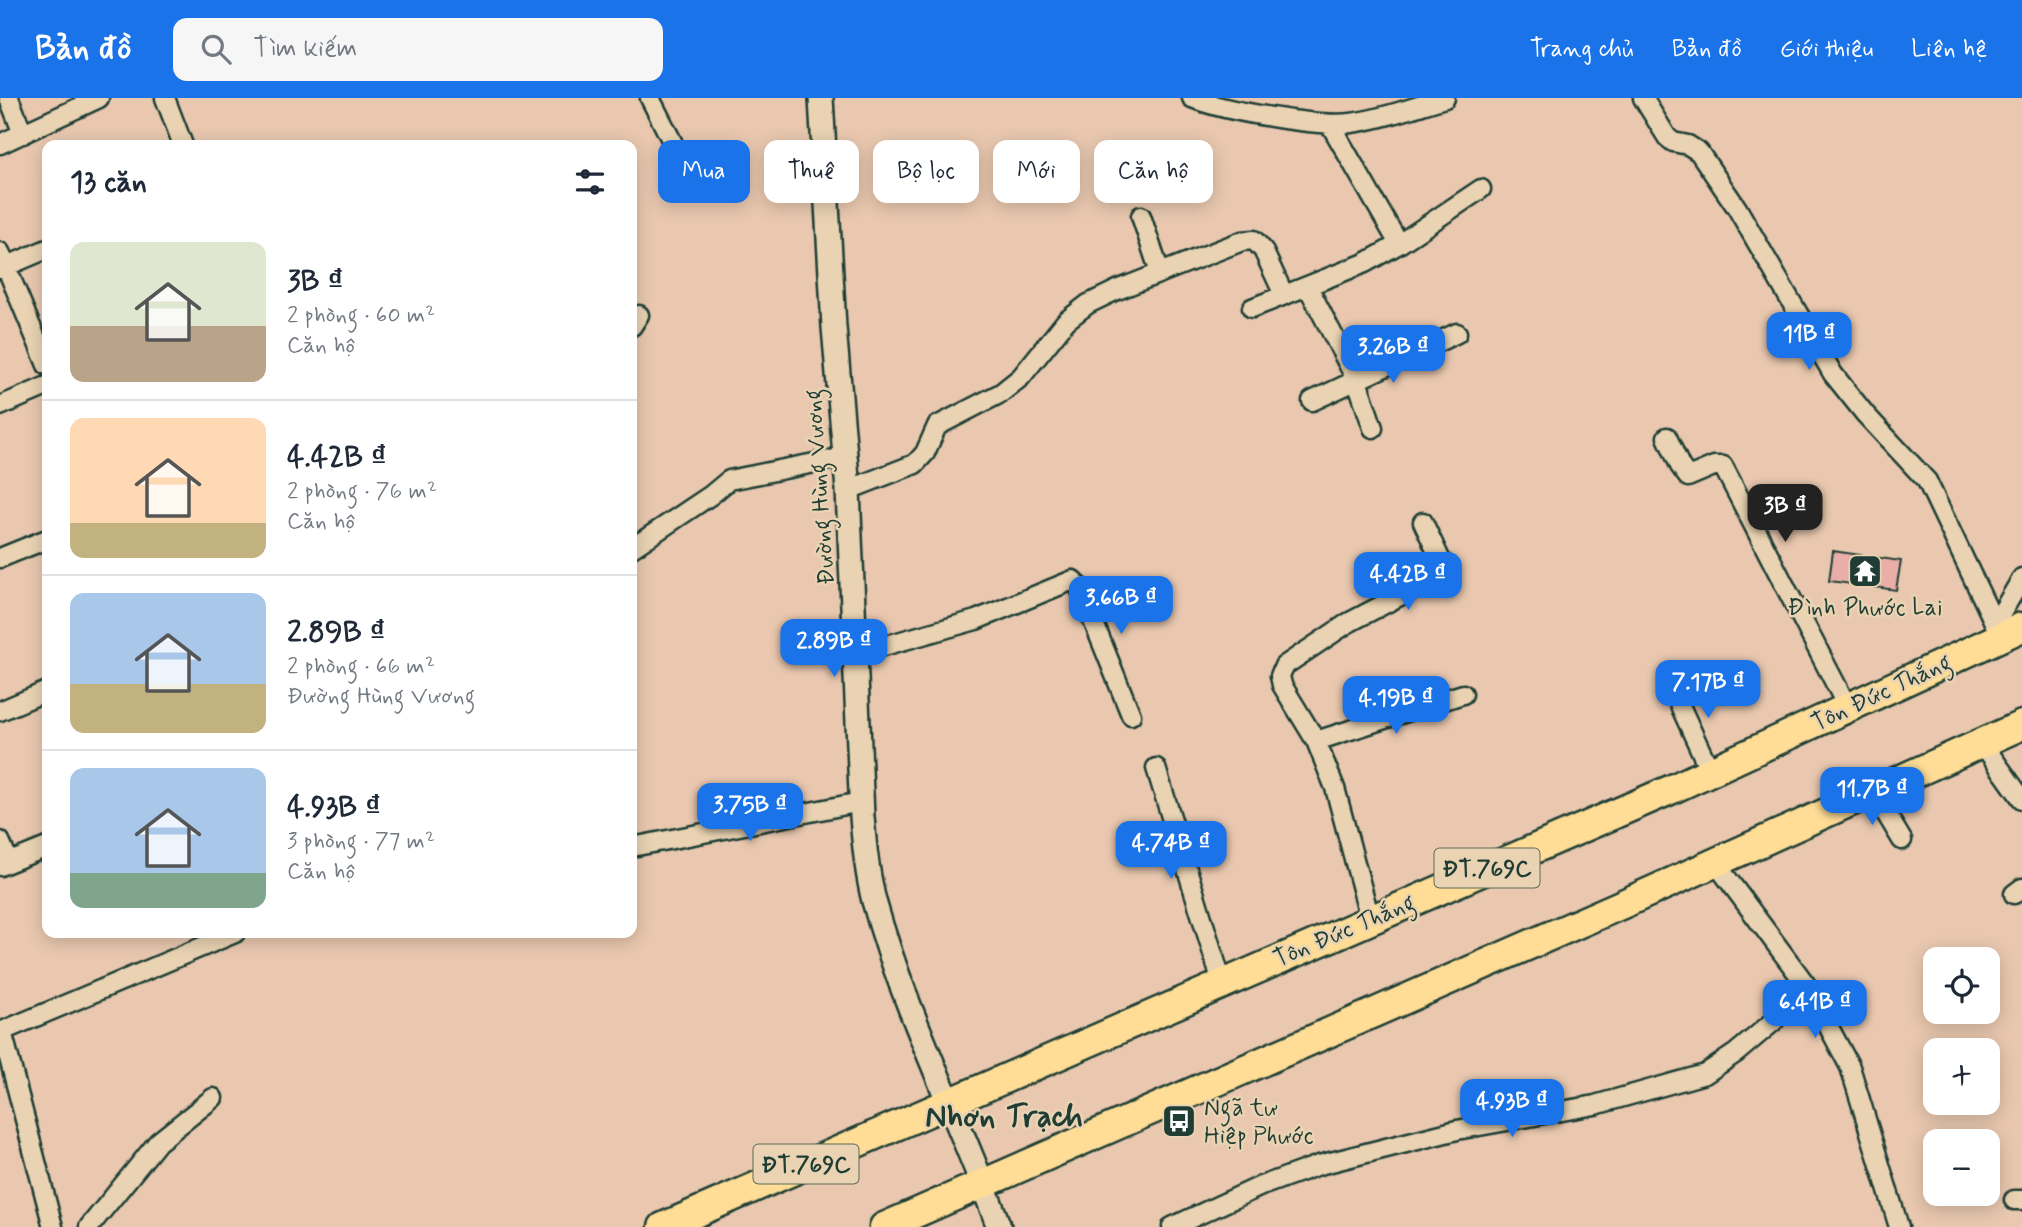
<!DOCTYPE html>
<html lang="vi">
<meta charset="utf-8">
<style>
body{margin:0;font-family:Mynerve,sans-serif;background:#f6f6f7;color:#1f2937;height:100vh;display:flex;flex-direction:column;font-size:26px;white-space:nowrap}
*{box-sizing:border-box;margin:0}
p{font-size:23px;color:#747a83}
.icon{flex:none;width:38px;height:38px;fill:none;stroke:currentColor;stroke-width:2;stroke-linecap:round;stroke-linejoin:round}
.map{position:relative;flex:1;overflow:hidden}
.details{position:absolute;left:42px;top:42px;width:595px;height:798px;display:flex;flex-direction:column;background:#fff;border-radius:14px;box-shadow:0 4px 18px #0003}
.details>*{flex:none}
.hud{position:absolute;left:658px;top:42px;width:665px;height:63px;display:flex;gap:14px}
.fabs{position:absolute;left:1923px;top:849px;display:grid;gap:14px}
.fabs a{display:grid;place-items:center;width:77px;height:77px;border-radius:14px;background:#fff;box-shadow:0 4px 18px #0003;font-size:35px}
.price{position:absolute;translate:-50% -60px;padding:0 16px;border-radius:14px;background:#1a73e8;color:#fff;font-size:23px;line-height:46px;filter:drop-shadow(0 2px 4px #0008)}
.price::after{content:'';position:absolute;left:50%;top:42px;width:21px;height:16px;margin-left:-10px;background:inherit;clip-path:polygon(0 0,100% 0,50% 100%)}
.price.on{background:#222;color:#fff}
ul{padding:0;list-style:none}
li{display:flex;align-items:center;gap:21px;height:175px;padding:0 28px}
li+li{border-top:2px solid #e0e1e3}
li span{display:grid;place-items:center;flex:none;width:196px;height:140px;border-radius:14px;color:#555}
li>.icon{margin-inline-start:auto}
span .icon{width:84px;height:84px;fill:#fffc;stroke-width:1}
li b{font-size:30px}
h2{display:flex;justify-content:space-between;align-items:center;height:84px;padding:0 28px;font-size:30px}
.pill{padding:0 24px;border-radius:14px;background:#fff;box-shadow:0 4px 18px #0003;font-size:24px;line-height:63px}
.pill.on{background:#1a73e8;color:#fff}
header{display:flex;align-items:center;gap:42px;box-sizing:border-box;height:98px;padding:0 35px;background:#1a73e8;color:#fff}
header strong{font-size:33px}
nav{display:flex;gap:38px;margin-inline-start:auto;font-size:24px}
.search{width:490px;height:63px;background:#f6f6f7;display:flex;align-items:center;gap:18px;box-sizing:border-box;padding:0 24px;border-radius:14px;color:#747a83;font-size:26px}
.map>svg:first-child{display:block}
.building{fill:#e9aea7;stroke:#1f3d34;stroke-width:2}
.lines{fill:none;stroke-linecap:round;stroke-linejoin:round}
.minor-casing{stroke:#1f3d34;stroke-width:23}
.tertiary-casing{stroke:#1f3d34;stroke-width:28}
.primary-casing{stroke:#1f3d34;stroke-width:33}
.minor{stroke:#e9d3b2;stroke-width:18}
.tertiary{stroke:#e9d3b2;stroke-width:23}
.primary{stroke:#ffdd96;stroke-width:28}
.labels{text-anchor:middle;stroke-width:5;stroke-linejoin:round;paint-order:stroke}
.shield{fill:#e9d3b2;stroke:#5c6a5a;stroke-width:2}
.shield-label{font-size:23px;font-weight:bold;fill:#1f3d34}
.street-label{font-size:24px;fill:#1f3d34;stroke:#e9d3b2}
.poi-label{font-size:24px;fill:#1f3d34;stroke:#e9d3b2}
.district-label{font-size:32px;font-weight:bold;fill:#1f3d34;stroke:#e9d3b2}
</style>
<header>
<strong>Bản đồ</strong>
<div class="search"><svg class="icon" aria-label="search" viewBox="0 0 24 24"><circle cx="10" cy="10" r="6"/><path d="M15 15l6 6"/></svg>Tìm kiếm</div>
<nav><a>Trang chủ</a><a>Bản đồ</a><a>Giới thiệu</a><a>Liên hệ</a></nav>
</header>
<div class="map">
<svg width="2022" height="1129" viewBox="0 0 2022 1129">
<rect width="100%" height="100%" fill="#e9c8af"/>
<filter id="ink" filterUnits="userSpaceOnUse"><feTurbulence type="fractalNoise" baseFrequency=".0143" numOctaves="2"/><feDisplacementMap in="SourceGraphic" scale="14" xChannelSelector="R" yChannelSelector="G"/><feConvolveMatrix kernelMatrix="1 2 1 2 8 2 1 2 1" color-interpolation-filters="sRGB"/></filter>
<g filter="url(#ink)">
<path class="building" d="M1833 453 1901 463 1896 492 1829 483Z"/>
<g class="lines">
<g class="minor-casing">
<path id="minor" d="M9 0 23 36
M165 0 183 47
M650 0 692 83
M1192 0C1224 13 1317 29 1351 25 1382 21 1414 9 1445 0
M1643 0 1667 39 1673 44 1688 47 1699 54 1737 110 1833 276 1865 316 1927 383 2001 539
M1330 26 1399 146
M0 46 99 0
M1141 118 1160 175
M0 154 47 267
M0 171 47 151
M1308 189 1357 283 1373 330
M1252 210 1365 165 1399 146 1481 91
M632 228 639 217
M1312 303 1457 235
M0 308 47 288
M1667 339 1680 368 1688 379 1714 368H1723L1848 610
M848 392 915 366 925 355 937 328 1001 295 1021 279 1066 223 1088 206 1117 192 1242 143 1254 142 1263 152 1284 197
M632 450 711 397 729 382 845 359
M0 460 47 441
M1995 526 2022 480
M855 556 976 522 1073 482 1079 488 1131 617
M1671 588 1710 673
M0 613 47 593
M1316 643 1463 596
M1982 645 2022 701
M1156 670 1222 885
M1869 696 1887 717 1902 742
M0 743 9 764
M632 749 861 704
M1715 764 1807 888 1850 969 1899 1129
M0 768 47 749
M2014 796 2022 790
M1370 821 1335 690 1316 643 1282 587 1280 578 1284 568 1348 525 1440 477 1443 467 1423 424
M2 933 53 1129
M0 934 235 835
M2014 1102H2022
M89 1129 158 1044 213 1000
M1172 1129 1261 1088 1319 1067 1457 1032 1595 1007 1705 976 1736 955 1774 923 1807 888"/>
</g>
<g class="tertiary-casing">
<path id="tertiary" d="M821 0 834 229 848 392 862 718C864 746 867 775 874 803 905 915 959 1020 999 1129"/>
</g>
<g class="primary-casing">
<path id="primary" d="M663 1129 1670 692 2022 529
M884 1129 1625 805 2022 627"/>
</g>
<use href="#minor" class="minor"/>
<use href="#tertiary" class="tertiary"/>
<use href="#primary" class="primary"/>
</g>
</g>
<defs>
<g id="temple-square" transform="scale(1.75)"><rect x="-9" y="-9" width="18" height="18" rx="4" fill="#1f3d34" stroke="#e9d3b2"/><path d="M0-6L5-2H3V0L6.5 2.5H4V6H1.5V3h-3V6H-4V2.5H-6.5L-3 0V-2H-5Z" fill="#fff"/></g>
<g id="bus-square" transform="scale(1.75)"><rect x="-9" y="-9" width="18" height="18" rx="4" fill="#1f3d34" stroke="#e9d3b2"/><path d="M-5-6H5V4H4V6H2V4H-2V6H-4V4H-5ZM-3.5-4V0h7V-4ZM-3.5 1.2v1.5H-2V1.2ZM2 1.2v1.5H3.5V1.2Z" fill="#fff"/></g>
</defs>
<g fill-rule="evenodd">
<use href="#temple-square" x="1865" y="473"/>
<use href="#bus-square" x="1179" y="1023"/>
</g>
<g class="labels">
<g class="shield">
<rect x="1434.5" y="750.5" width="105" height="39" rx="5"/>
<rect x="753.5" y="1046.5" width="105" height="39" rx="5"/>
</g>
<g class="shield-label">
<text x="1487" y="778">ĐT.769C</text>
<text x="806" y="1074">ĐT.769C</text>
</g>
<g class="street-label">
<text transform="translate(819 389) rotate(-94)" y="8">Đường Hùng Vương</text>
<text transform="translate(1881 594) rotate(-25)" y="8">Tôn Đức Thắng</text>
<text transform="translate(1344 832) rotate(-23)" y="8">Tôn Đức Thắng</text>
</g>
<g class="poi-label">
<text x="1865" y="517">Đình Phước Lai</text>
<text x="1204" y="1017" text-anchor="start">Ngã tư<tspan x="1204" dy="28">Hiệp Phước</tspan></text>
</g>
<g class="district-label">
<text x="1004" y="1028">Nhơn Trạch</text>
</g>
</g>
</svg>
<div class="fabs">
<a><svg class="icon" aria-label="locate" viewBox="0 0 24 24"><circle cx="12" cy="12" r="6"/><path d="M12 2v4M12 18v4M2 12h4M18 12h4"/></svg></a>
<a>+</a>
<a>−</a>
</div>
<b class="price" style="left:1809px;top:274px">11B ₫</b>
<b class="price" style="left:1393px;top:287px">3.26B ₫</b>
<b class="price on" style="left:1785px;top:446px">3B ₫</b>
<b class="price" style="left:1408px;top:514px">4.42B ₫</b>
<b class="price" style="left:1121px;top:538px">3.66B ₫</b>
<b class="price" style="left:834px;top:581px">2.89B ₫</b>
<b class="price" style="left:1708px;top:622px">7.17B ₫</b>
<b class="price" style="left:1396px;top:638px">4.19B ₫</b>
<b class="price" style="left:1872px;top:729px">11.7B ₫</b>
<b class="price" style="left:750px;top:745px">3.75B ₫</b>
<b class="price" style="left:1171px;top:783px">4.74B ₫</b>
<b class="price" style="left:1815px;top:942px">6.41B ₫</b>
<b class="price" style="left:1512px;top:1041px">4.93B ₫</b>
<div class="hud">
<a class="pill on">Mua</a>
<a class="pill">Thuê</a>
<a class="pill">Bộ lọc</a>
<a class="pill">Mới</a>
<a class="pill">Căn hộ</a>
</div>
<section class="details">
<h2>13 căn<svg class="icon" aria-label="filters" viewBox="0 0 24 24"><path d="M4 7h16M4 17h16"/><circle cx="9" cy="7" r="2"/><circle cx="15" cy="17" r="2"/></svg></h2>
<ul>
<li><span style="background:linear-gradient(#dfe7d0 60%,#b9a48a 0)"><svg class="icon" aria-label="home" viewBox="0 0 24 24"><path d="M3 11l9-7 9 7M6 9v11h12V9"/></svg></span><div><b>3B ₫</b><p>2 phòng · 60 m²</p><p>Căn hộ</p></div></li>
<li><span style="background:linear-gradient(#ffd9b3 75%,#c2b280 0)"><svg class="icon" aria-label="home" viewBox="0 0 24 24"><path d="M3 11l9-7 9 7M6 9v11h12V9"/></svg></span><div><b>4.42B ₫</b><p>2 phòng · 76 m²</p><p>Căn hộ</p></div></li>
<li><span style="background:linear-gradient(#a9c7e8 65%,#c2b280 0)"><svg class="icon" aria-label="home" viewBox="0 0 24 24"><path d="M3 11l9-7 9 7M6 9v11h12V9"/></svg></span><div><b>2.89B ₫</b><p>2 phòng · 66 m²</p><p>Đường Hùng Vương</p></div></li>
<li><span style="background:linear-gradient(#a9c7e8 75%,#7fa58c 0)"><svg class="icon" aria-label="home" viewBox="0 0 24 24"><path d="M3 11l9-7 9 7M6 9v11h12V9"/></svg></span><div><b>4.93B ₫</b><p>3 phòng · 77 m²</p><p>Căn hộ</p></div></li>
</ul>
</section>
</div>
